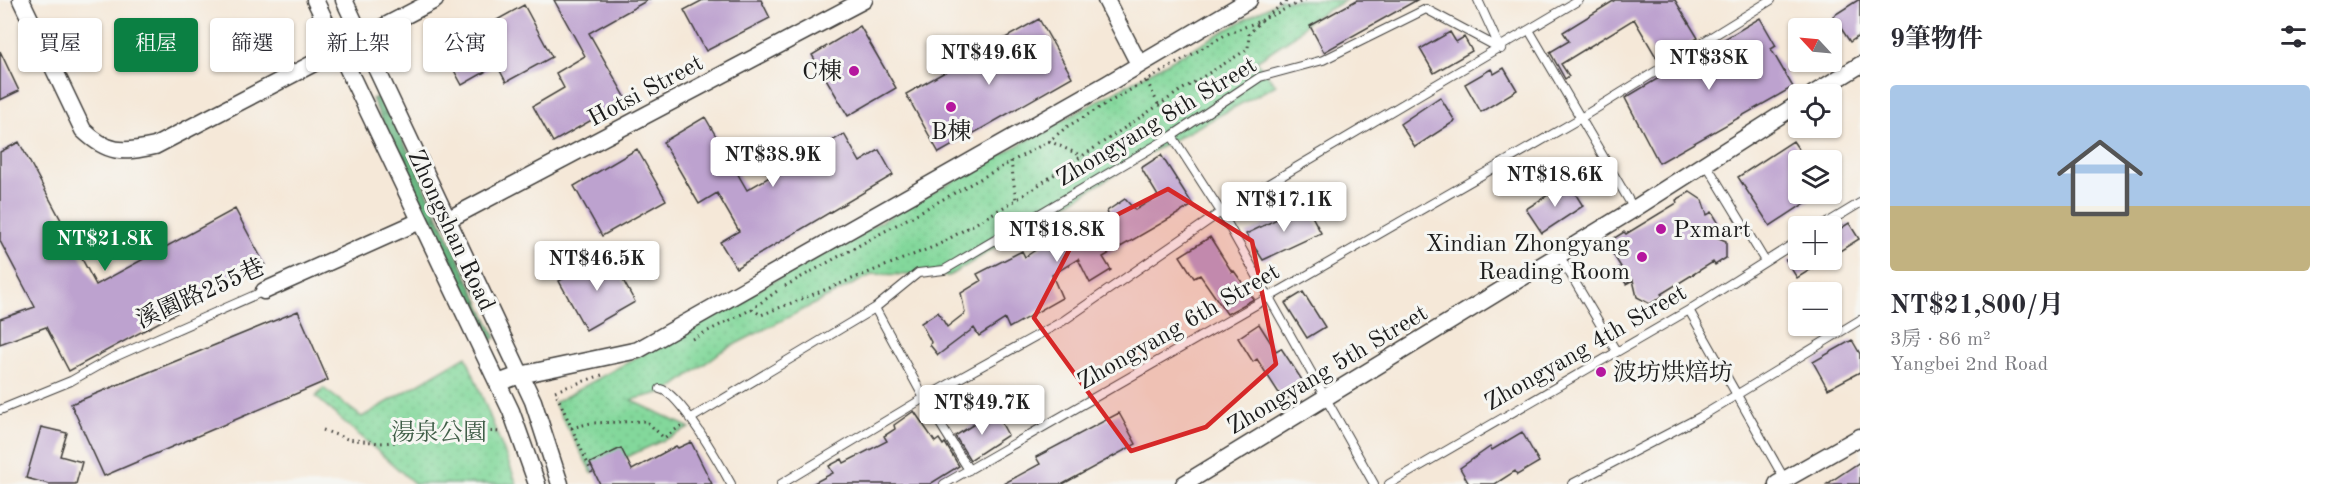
<!DOCTYPE html>
<html lang="zh-TW">
<meta charset="utf-8">
<style>
body{margin:0;font-family:"Old Standard TT","Noto Serif TC",serif;background:#f2f2f3;color:#2b2b33;height:100vh;display:flex;flex-direction:column;font-size:22px;white-space:nowrap}
*{box-sizing:border-box;margin:0}
p{font-size:20px;color:#7c7c81}
.icon{flex:none;width:33px;height:33px;fill:none;stroke:currentColor;stroke-width:2;stroke-linecap:round;stroke-linejoin:round}
.map{position:relative;flex:1;overflow:hidden}
.details{display:flex;flex-direction:column;background:#fff;width:480px}
.details>*{flex:none}
.banner{position:absolute;left:18px;top:18px;width:570px;height:54px;display:flex;gap:12px}
.needle{width:39px;rotate:296deg}
.controls{position:absolute;left:1788px;top:18px;display:grid;gap:12px}
.controls a{display:grid;place-items:center;width:54px;height:54px;border-radius:6px;background:#fff;box-shadow:0 2px 4px #0004;font-size:30px}
.price{position:absolute;translate:-50% -51px;padding:0 14px;border-radius:6px;background:#fff;color:#222;font-size:20px;line-height:39px;filter:drop-shadow(0 2px 3px #0008)}
.price::after{content:'';position:absolute;left:50%;top:36px;width:18px;height:14px;margin-left:-9px;background:inherit;clip-path:polygon(0 0,100% 0,50% 100%)}
.price.current{background:#0b8043;color:#fff}
ul{padding:0;list-style:none}
li{display:grid;align-content:center;gap:12px;height:318px;padding:0 30px}
li+li{border-top:2px solid #e1e1e2}
li span{display:grid;place-items:center;height:186px;border-radius:6px;color:#555}
li>.icon{margin-inline-start:auto}
span .icon{width:108px;height:108px;fill:#fffc;stroke-width:1}
li b{font-size:26px}
h2{display:flex;justify-content:space-between;align-items:center;height:72px;padding:0 30px;font-size:26px}
.chip{padding:0 21px;border-radius:6px;background:#fff;box-shadow:0 2px 4px #0004;font-size:21px;line-height:54px}
.chip.current{background:#0b8043;color:#fff}
main{display:flex;flex:1;min-height:0}
.map>svg:first-child{display:block}
.forest{fill:url(#forest-firs);stroke:#436a50;stroke-width:1.5}
.park{fill:url(#park-dots);stroke:#507a5c;stroke-width:1.5}
.building{fill:#bda2cf}
.lines{fill:none;stroke-linecap:round;stroke-linejoin:round}
.service-casing{stroke:#3d3b38;stroke-width:10}
.minor-casing{stroke:#3d3b38;stroke-width:19}
.path{stroke:#3d3b38;stroke-width:3;stroke-dasharray:1.5 4.5;stroke-linecap:butt}
.service{stroke:#fff;stroke-width:8}
.minor{stroke:#fff;stroke-width:16}
.marked{fill:#d62828;fill-opacity:0.2;stroke:#d62828;stroke-width:4.5;stroke-linejoin:round}
.poi-dot{fill:#b5179e;stroke:#f6f6f2;stroke-width:2}
.labels{text-anchor:middle;stroke-width:6;stroke-linejoin:round;paint-order:stroke}
.poi-label{font-size:24px;fill:#1c1c1c;stroke:#f6f6f2;text-anchor:end}
.street-label{font-size:24px;fill:#1c1c1c;stroke:#f6f6f2}
.park-label{font-size:24px;fill:#405e48;stroke:#f6f6f2}
</style>
<main>
<div class="map">
<svg width="1860" height="484" viewBox="0 0 1860 484">
<defs>
<pattern id="forest-firs" width="22" height="20" patternUnits="userSpaceOnUse" patternTransform="scale(1.5)"><rect width="22" height="20" fill="#6ab883"/><path d="M5 1l3.5 6h-7zM16 11l3.5 6h-7z" fill="#56956a"/></pattern>
<pattern id="park-dots" width="8" height="8" patternUnits="userSpaceOnUse" patternTransform="scale(1.5)"><rect width="8" height="8" fill="#83d89b"/><path d="M2 2h.1M6 6h.1" fill="none" stroke="#71b985" stroke-width="1.8" stroke-linecap="round"/></pattern>
</defs>
<rect width="100%" height="100%" fill="#f6f6f2"/>
<filter id="ink" filterUnits="userSpaceOnUse"><feTurbulence type="fractalNoise" baseFrequency=".0167" numOctaves="2"/><feDisplacementMap in="SourceGraphic" scale="12" xChannelSelector="R" yChannelSelector="G"/><feConvolveMatrix kernelMatrix="1 2 1 2 8 2 1 2 1" color-interpolation-filters="sRGB"/></filter>
<filter id="wash" filterUnits="userSpaceOnUse"><feTurbulence type="fractalNoise" baseFrequency=".008" numOctaves="4" result="noise"/><feDisplacementMap in="SourceGraphic" scale="24" xChannelSelector="R" yChannelSelector="G"/><feGaussianBlur stdDeviation="1.35" result="paint"/><feColorMatrix in="noise" values="0 0 0 0 0 0 0 0 0 0 0 0 0 0 0 0 0 1.4 0 .05"/><feComposite in="paint" operator="in"/></filter>
<g filter="url(#wash)">
<rect width="100%" height="100%" fill="#f5e8d8"/>
<path class="forest" d="M382 95 496 338 486 343 372 99Z"/>
<path class="park" d="M1280 0H1346L1309 20 1296 35 1256 61 1276 85 1155 150 949 276 873 274 722 351 668 391 631 400 690 428 592 473 554 403Z
M466 356 517 484H415L316 397 323 388 362 417Z"/>
<g id="blocks">
<path class="building" d="M554 0H648L589 33 627 100 553 142 533 106 564 88 556 73 585 56Z
M703 0H761L770 18 706 51 684 10Z
M1357 0H1417L1324 52 1310 26Z
M1615 0H1675L1698 38 1659 62 1634 19 1561 64 1569 76 1565 79 1550 52 1569 41 1563 32Z
M1858 0H1860V35L1850 42 1833 16Z
M524 5 552 57 506 82 497 65 462 85 449 61 456 57 450 46Z
M1760 18 1776 46 1771 49 1793 87 1659 163 1625 98Z
M1039 19 1072 77 939 153 906 94Z
M860 26 896 88 848 116 812 55Z
M1450 32 1456 42 1464 37 1472 51 1434 73 1420 49Z
M0 51 19 91 0 100Z
M1504 68 1517 90 1481 112 1465 84 1491 69 1494 74Z
M1440 97 1455 121 1415 147 1400 124Z
M705 117 747 190 844 134 860 162 879 150 893 175 736 268 720 242 739 231 717 193 699 204 663 142Z
M1793 141 1806 160H1798V194H1819L1770 226 1738 177Z
M19 142 96 285 235 209 265 265 69 371 46 327 0 344V319L35 307 0 241V152Z
M637 149 666 200 602 236 574 186Z
M1161 155 1193 205 1103 257 1111 270 1090 283 1078 259 1052 275 1062 298 1009 328 1005 319 979 336 974 328 938 355 930 345 931 342 921 323 938 312 947 327 965 313 961 293 981 281 977 274 1022 251 1025 257 1064 231 1063 228 1080 219 1094 242 1109 218 1107 211 1125 199 1135 210 1158 196 1141 168Z
M1568 182 1583 206 1542 233 1526 209Z
M1690 192 1702 200 1707 215 1712 212 1721 227 1709 234 1726 241V258L1715 265 1713 262 1661 294 1663 296 1650 304 1637 297 1633 280 1626 284 1617 269 1621 267 1611 251 1613 239 1624 232 1626 234 1677 203 1676 200Z
M1306 205 1321 233 1263 260 1246 234Z
M1849 223 1859 239 1832 256V234Z
M1210 237 1232 272 1234 271 1254 299 1227 314 1200 275 1194 278 1180 256Z
M608 253 635 302 586 330 559 281Z
M1786 260H1826L1797 278Z
M1303 292 1325 327 1307 338 1285 303Z
M298 311 328 380 104 476 71 404Z
M1259 324 1276 351 1281 348 1306 386 1284 401 1257 359 1253 362 1238 338Z
M1852 340 1860 354V372L1828 389 1813 362Z
M914 411 935 442 939 439 943 445 945 443 959 466 930 484H812L833 473 829 466 842 459 844 463 887 441 884 436 895 429 894 425Z
M995 411 1008 435 970 460 955 436Z
M1119 413 1136 444 1063 484H1003L1040 464 1036 457Z
M41 427 67 433 60 456 82 462 76 484H49L26 478Z
M1522 432 1539 462 1517 475 1515 471 1495 484H1469L1460 468 1490 447 1492 450Z
M691 442 712 484H600L590 463 621 448 632 470 676 446 678 448Z
M1860 462V484H1827Z"/>
</g>
</g>
<g filter="url(#ink)">
<use href="#blocks" fill-opacity="0" stroke="#3d3b38" stroke-width="1.5"/>
<g class="lines">
<g class="service-casing">
<path id="service" d="M1478 0 1500 48
M1529 30 1634 209
M1172 136 1221 212 1374 484
M1705 162 1765 261
M1822 226 1860 203
M1559 255 1616 351
M875 308 924 398 969 470
M1689 310 1785 480
M660 389C680 393 720 464 731 484
M0 410 71 381 110 359 264 291
M690 419 875 308 918 273 944 270 1172 136 1260 77 1323 60 1426 9 1501 49
M781 484 924 398 1063 321 1221 212 1579 0
M944 484 1579 119 1771 0
M1389 484 1689 310 1798 241
M1572 484 1700 417 1860 320"/>
</g>
<g class="minor-casing">
<path id="minor" d="M21 0 83 130C108 154 122 153 155 146L435 0
M315 0 511 411 537 484
M344 0 533 401 560 484
M1106 0 1139 64
M1813 94 1860 65
M447 220 864 0
M264 291 420 221
M498 383 520 375 638 350 1107 84 1249 0
M1184 484 1634 209 1798 104
M1777 484 1860 437"/>
</g>
<path class="path" d="M1266 18 1305 0
M1147 81 1159 106
M1049 141 1082 156
M1011 161 1016 200
M785 286 1049 141 1068 126 1227 34 1262 20 1288 0
M752 309 761 315 938 245 1016 200 1183 89 1248 49 1249 34 1261 21
M692 339 752 309 780 289
M571 428 591 423 646 421 664 438 682 425
M323 430 347 439 380 443 398 442 418 428 501 432
M592 473 555 391 602 375"/>
<use href="#service" class="service"/>
<use href="#minor" class="minor"/>
</g>
</g>
<path class="marked" d="M1168 189 1252 241 1276 364 1206 427 1131 451 1034 318 1077 235Z"/>
<g class="poi-dot">
<circle cx="854" cy="71" r="6"/>
<circle cx="951" cy="107" r="6"/>
<circle cx="1661" cy="229" r="6"/>
<circle cx="1642" cy="257" r="6"/>
<circle cx="1601" cy="372" r="6"/>
</g>
<g class="labels">
<g class="poi-label">
<text x="842" y="79">C棟</text>
<text x="951" y="139" text-anchor="middle">B棟</text>
<text x="1673" y="237" text-anchor="start">Pxmart</text>
<text x="1630" y="251">Xindian Zhongyang<tspan x="1630" dy="28">Reading Room</tspan></text>
<text x="1613" y="380" text-anchor="start">波坊烘焙坊</text>
</g>
<g class="street-label">
<text transform="translate(645 90) rotate(-28)" y="8">Hotsi Street</text>
<text transform="translate(1156 121) rotate(-31)" y="8">Zhongyang 8th Street</text>
<text transform="translate(452 230) rotate(65)" y="8">Zhongshan Road</text>
<text transform="translate(200 293) rotate(-24)" y="8">溪園路255巷</text>
<text transform="translate(1178 326) rotate(-30)" y="8">Zhongyang 6th Street</text>
<text transform="translate(1585 347) rotate(-30)" y="8">Zhongyang 4th Street</text>
<text transform="translate(1327 369) rotate(-31)" y="8">Zhongyang 5th Street</text>
</g>
<g class="park-label">
<text x="439" y="440">湯泉公園</text>
</g>
</g>
</svg>
<div class="controls">
<a><svg class="needle" viewBox="-14 -14 28 28"><path d="M0-13l5 13h-10z" fill="#e53935"/><path d="M0 13l5-13h-10z" fill="#7c7c81"/></svg></a>
<a><svg class="icon" aria-label="locate" viewBox="0 0 24 24"><circle cx="12" cy="12" r="6"/><path d="M12 2v4M12 18v4M2 12h4M18 12h4"/></svg></a>
<a><svg class="icon" aria-label="layers" viewBox="0 0 24 24"><path d="M12 4l9 5-9 5-9-5zM3 14l9 5 9-5"/></svg></a>
<a>+</a>
<a>−</a>
</div>
<b class="price" style="left:989px;top:86px">NT$49.6K</b>
<b class="price" style="left:1709px;top:91px">NT$38K</b>
<b class="price" style="left:773px;top:188px">NT$38.9K</b>
<b class="price" style="left:1555px;top:208px">NT$18.6K</b>
<b class="price" style="left:1284px;top:233px">NT$17.1K</b>
<b class="price" style="left:1057px;top:263px">NT$18.8K</b>
<b class="price current" style="left:105px;top:272px">NT$21.8K</b>
<b class="price" style="left:597px;top:292px">NT$46.5K</b>
<b class="price" style="left:982px;top:436px">NT$49.7K</b>
<div class="banner">
<a class="chip">買屋</a>
<a class="chip current">租屋</a>
<a class="chip">篩選</a>
<a class="chip">新上架</a>
<a class="chip">公寓</a>
</div>
</div>
<section class="details">
<h2>9筆物件<svg class="icon" aria-label="filters" viewBox="0 0 24 24"><path d="M4 7h16M4 17h16"/><circle cx="9" cy="7" r="2"/><circle cx="15" cy="17" r="2"/></svg></h2>
<ul>
<li><span style="background:linear-gradient(#a9c7e8 65%,#c2b280 0)"><svg class="icon" aria-label="home" viewBox="0 0 24 24"><path d="M3 11l9-7 9 7M6 9v11h12V9"/></svg></span><div><b>NT$21,800/月</b><p>3房 · 86 m²</p><p>Yangbei 2nd Road</p></div></li>
</ul>
</section>
</main>
